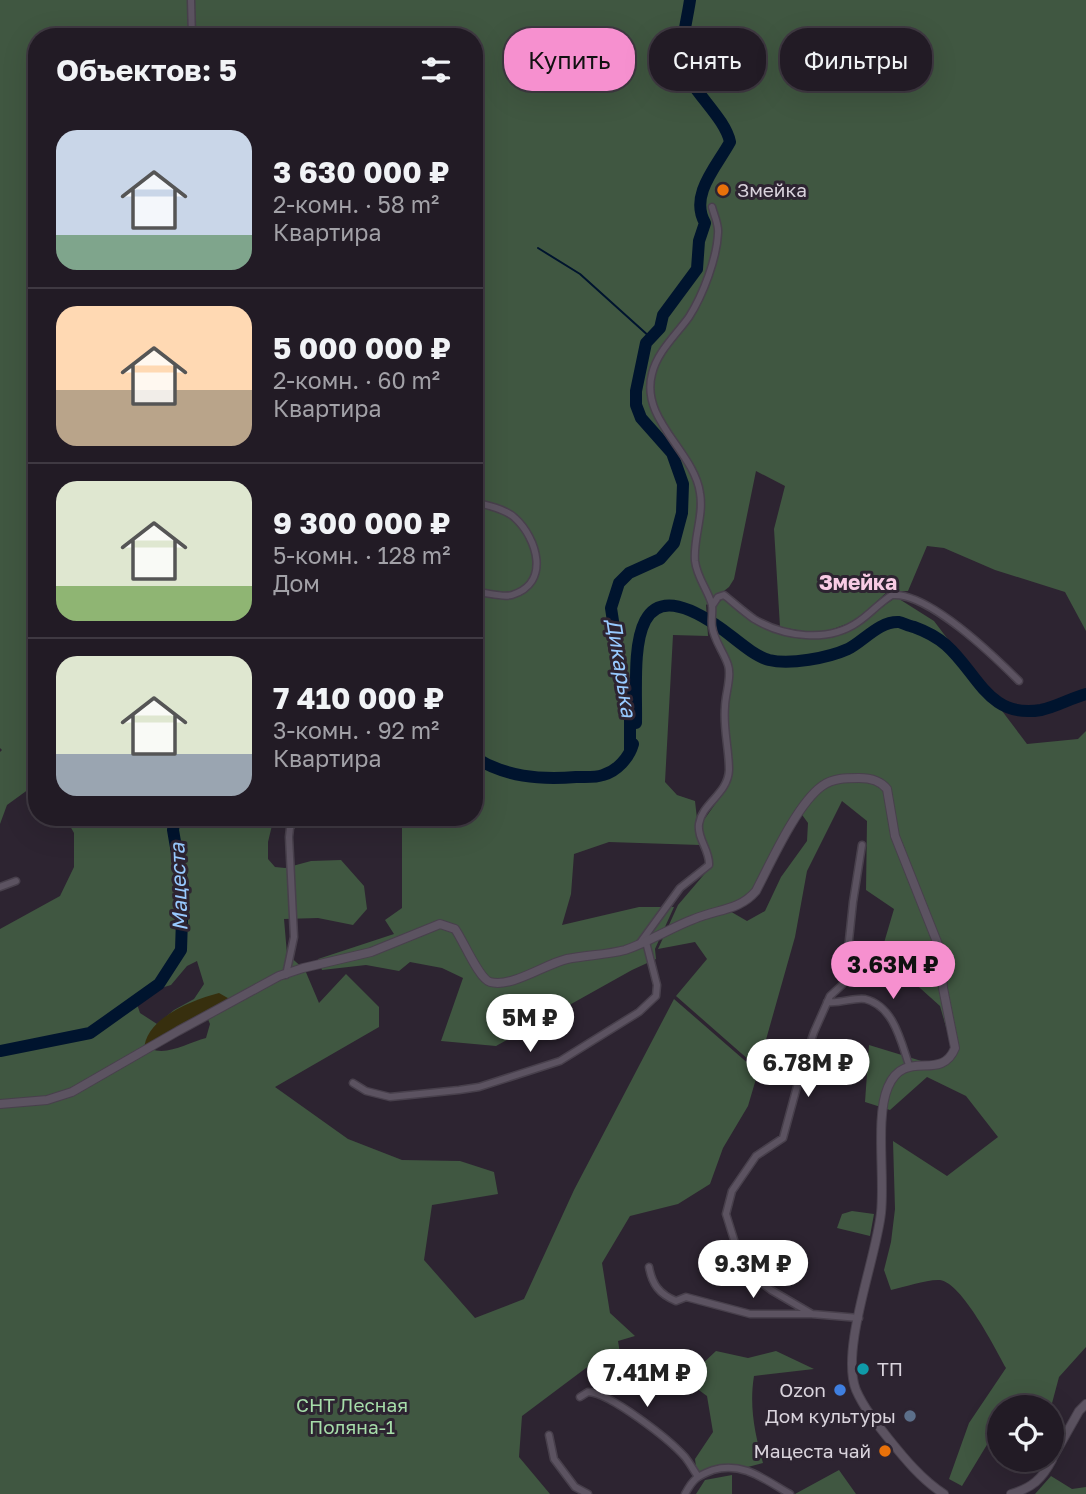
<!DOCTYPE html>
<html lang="ru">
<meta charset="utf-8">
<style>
body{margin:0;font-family:"Golos Text",sans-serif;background:#2a242d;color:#f1f3f6;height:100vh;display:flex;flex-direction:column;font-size:26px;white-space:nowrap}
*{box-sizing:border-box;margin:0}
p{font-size:23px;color:#a2a1a7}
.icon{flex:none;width:38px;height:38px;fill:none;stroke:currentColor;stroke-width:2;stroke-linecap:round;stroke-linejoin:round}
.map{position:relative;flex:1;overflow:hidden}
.side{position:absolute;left:28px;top:28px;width:455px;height:798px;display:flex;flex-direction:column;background:#221b25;border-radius:28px;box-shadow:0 7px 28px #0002,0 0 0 2px #3f3942}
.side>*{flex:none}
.hud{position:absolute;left:504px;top:28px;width:476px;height:63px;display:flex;gap:14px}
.buttons{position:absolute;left:987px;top:1395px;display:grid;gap:14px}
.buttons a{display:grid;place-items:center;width:77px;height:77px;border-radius:50%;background:#221b25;box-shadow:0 7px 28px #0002,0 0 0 2px #3f3942;font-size:35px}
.price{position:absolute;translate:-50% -60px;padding:0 16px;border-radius:24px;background:#fff;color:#222;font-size:23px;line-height:46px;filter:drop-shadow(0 2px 4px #0008)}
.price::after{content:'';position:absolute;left:50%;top:42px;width:21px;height:16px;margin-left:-10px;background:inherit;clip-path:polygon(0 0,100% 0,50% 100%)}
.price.selected{background:#f690cf;color:#111}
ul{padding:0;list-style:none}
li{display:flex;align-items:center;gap:21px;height:175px;padding:0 28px}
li+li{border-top:2px solid #3f3942}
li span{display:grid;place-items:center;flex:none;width:196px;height:140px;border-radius:21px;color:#555}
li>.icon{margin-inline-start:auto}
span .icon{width:84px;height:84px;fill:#fffc;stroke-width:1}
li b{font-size:30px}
h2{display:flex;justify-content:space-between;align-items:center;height:84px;padding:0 28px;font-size:30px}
.pill{padding:0 24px;border-radius:28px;background:#221b25;box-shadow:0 7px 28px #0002,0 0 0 2px #3f3942;font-size:24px;line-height:63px}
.pill.selected{background:#f690cf;color:#111}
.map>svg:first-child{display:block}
.green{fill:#405741;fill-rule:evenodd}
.sand{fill:#372f0e}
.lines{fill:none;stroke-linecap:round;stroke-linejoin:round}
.stream{stroke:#00142e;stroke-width:2}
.river{stroke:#00142e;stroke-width:12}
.minor-casing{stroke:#48404c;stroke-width:9}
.tertiary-casing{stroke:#48404c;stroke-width:10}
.minor{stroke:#5c5361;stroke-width:6}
.tertiary{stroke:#5c5361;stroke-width:8}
.food-dot{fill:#e8710a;stroke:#2d2431;stroke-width:2.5}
.culture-dot{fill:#0f9aa8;stroke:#2d2431;stroke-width:2.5}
.shop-dot{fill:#3f7fe0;stroke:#2d2431;stroke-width:2.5}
.service-dot{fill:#5c6f8a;stroke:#2d2431;stroke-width:2.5}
.labels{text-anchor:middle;stroke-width:6;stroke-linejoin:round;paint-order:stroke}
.poi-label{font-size:19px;fill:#d9d3dc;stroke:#2d2431;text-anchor:end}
.park-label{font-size:19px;fill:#a6dda9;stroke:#2d2431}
.neighbourhood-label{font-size:21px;font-weight:bold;fill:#f8cbe4;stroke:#2d2431}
.water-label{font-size:21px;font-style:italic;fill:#98caff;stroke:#2d2431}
</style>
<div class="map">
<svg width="1086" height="1494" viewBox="0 0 1086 1494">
<rect width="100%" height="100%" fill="#2d2431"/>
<path class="green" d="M0 0H1086V631L1065 592 995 570 944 548 927 546 908 591 887 592 855 621 819 634 780 627 774 529 785 486 756 471 734 579 729 587 706 605 708 636 673 635 665 782 677 795 695 801 700 845 609 842 574 854 571 894 562 925 639 907H674L655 949 656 959 632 970 496 1046 441 1041 463 978 442 968 410 962 399 971 366 965 322 970 318 959 394 934 385 920 402 908V817H474V37H37V792L29 789 7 805 0 824V752L2 750 0 748Z
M896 597 934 621 1027 744 1078 739 1086 731V1347L1059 1377 1051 1407H999V1447L988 1443 962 1486 949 1479 969 1423 1006 1368C995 1348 962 1283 940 1280 928 1279 904 1287 891 1290L884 1270 891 1242 895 1209 893 1141 947 1176 998 1137 966 1096 927 1077 890 1110 865 1102 869 1045 928 1063 950 1055V1041L940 1006 881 953 894 909 866 890 867 821 842 801 807 871 795 937 758 1068 676 996 707 959 695 942 658 949 678 905 713 864 704 846 701 824 723 793 728 776 722 732 727 658 715 628 716 606 723 598C741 609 759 623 778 632 823 653 862 622 896 597ZM800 812 808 823 807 841 781 877 765 911 747 921 728 910 756 891Z
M65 817H274L268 842V859L275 867 285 868 311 861 341 860 364 886 367 909 353 925 318 918 284 919 287 954 305 970 319 1003 346 974 379 1007V1027L275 1087 348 1139 402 1160 460 1161 494 1172 498 1194 432 1205 424 1260 475 1318 524 1299 574 1190 674 999 758 1072 748 1106 723 1148 710 1184 678 1204 630 1216 602 1263 610 1313 635 1336 618 1341 620 1353 590 1365 522 1416 519 1457 550 1494H0V929L60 896 74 867V833ZM197 961 204 984 194 999 174 1010 157 1024 140 1013 137 1004 161 988 171 985 187 966ZM207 1017 210 1024 206 1038C189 1042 168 1056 151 1049Z
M852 1211 874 1214 870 1236 837 1228 842 1214Z
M716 1351 748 1358 776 1351 814 1369 754 1376C749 1407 755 1434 763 1463L744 1468 725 1467 697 1475 695 1459 713 1432 707 1396 685 1380Z
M839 1470 856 1494H795Z
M732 1475V1494H696L705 1480Z
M1051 1476 1072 1489 1086 1487V1494H1035Z"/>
<path class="sand" d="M219 993 233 1001 144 1051C144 1018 193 1000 219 993Z"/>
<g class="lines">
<path class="stream" d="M538 248 580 274 651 338"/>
<path class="river" d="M636 723C637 664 624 563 716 625 732 635 751 655 769 660 790 665 828 658 848 649 864 641 879 621 899 622 903 623 909 626 914 627 925 631 937 637 946 645 978 673 988 719 1041 710 1056 707 1071 698 1086 694
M630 752V719L625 700 611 608 619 583 629 573 660 559 674 543 682 513 683 484 672 453 641 418 636 405V391L646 343 660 328 663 315 697 269 699 241 705 223C689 195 717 166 730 142 725 116 686 87 682 61 680 47 688 15 690 0
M474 757C505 777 540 780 576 777 584 777 595 778 603 775 617 771 629 758 633 744
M0 1051 90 1033 159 984 181 950 183 888 173 830 175 817"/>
<g class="minor-casing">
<path id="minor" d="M191 0 192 37
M474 503C486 504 507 510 515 518 537 538 551 583 512 595 502 598 486 592 474 592
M712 606 718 597 724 595C734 603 744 612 754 619 784 637 828 643 858 622 870 614 879 603 892 595 928 592 994 656 1019 681
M0 887 16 881
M640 943 680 888 709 865C710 850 697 839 699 824 702 803 728 794 729 770 729 749 723 728 725 707 725 695 732 676 728 665 724 652 714 641 712 626 711 620 713 612 712 605 708 590 697 578 695 561 693 538 704 516 700 493 694 451 640 420 652 374 657 352 676 335 689 317 703 295 717 258 718 233 719 225 714 215 712 207
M286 975 294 937 289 837 290 828 296 817
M827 1002C840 1004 854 997 865 999 894 1006 901 1042 909 1065
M353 1083 366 1091 390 1097 459 1090 479 1087 560 1061 639 1012 656 996 657 985 646 942
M649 1267C652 1284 659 1294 676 1301L686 1297 750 1314H812L859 1318
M812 1314 771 1290 752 1275 740 1259 726 1214 732 1191 756 1156 783 1138 804 1061 814 1032 830 996 842 985 845 978 853 902 862 845
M580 1397 588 1392C610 1393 669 1439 685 1457 689 1462 693 1469 697 1475
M549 1435 554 1459 575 1487 588 1494
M685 1494C693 1479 697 1476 713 1470 743 1461 765 1480 790 1494"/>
</g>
<g class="tertiary-casing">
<path id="tertiary" d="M0 1104 47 1100 72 1092 178 1031 279 976 303 968 371 952 440 924 455 929C463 940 479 979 490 982 512 988 545 964 567 959 586 955 606 955 625 950 649 942 670 928 694 919 717 909 739 911 756 891 771 862 797 804 822 786 833 778 846 778 859 778 870 778 880 780 887 789L895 836 941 952 943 988 955 1048C941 1083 905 1047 888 1087 875 1117 885 1177 881 1213 876 1259 840 1350 856 1390 864 1408 876 1423 888 1438 904 1458 922 1480 944 1494
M1052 1459 1079 1411 1086 1404
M1011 1494C1032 1488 1042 1479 1052 1460"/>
</g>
<use href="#minor" class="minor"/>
<use href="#tertiary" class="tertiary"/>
</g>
<g class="food-dot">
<circle cx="723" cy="190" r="7"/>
<circle cx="885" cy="1451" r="7"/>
</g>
<circle class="culture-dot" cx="863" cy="1369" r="7"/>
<circle class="shop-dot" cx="840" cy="1390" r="7"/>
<circle class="service-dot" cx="910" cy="1416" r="7"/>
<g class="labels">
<g class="poi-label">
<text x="737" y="197" text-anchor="start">Змейка</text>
<text x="877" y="1376" text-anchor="start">ТП</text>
<text x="826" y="1397">Ozon</text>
<text x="896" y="1423">Дом культуры</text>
<text x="871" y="1458">Мацеста чай</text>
</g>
<g class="park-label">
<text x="352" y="1412">СНТ Лесная<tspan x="352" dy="22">Поляна-1</tspan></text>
</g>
<g class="neighbourhood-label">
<text x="858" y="590">Змейка</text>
</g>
<g class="water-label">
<text transform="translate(621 668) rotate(81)" y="7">Дикарька</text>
<text transform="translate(179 887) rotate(-92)" y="7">Мацеста</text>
</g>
</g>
</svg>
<div class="buttons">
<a><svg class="icon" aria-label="locate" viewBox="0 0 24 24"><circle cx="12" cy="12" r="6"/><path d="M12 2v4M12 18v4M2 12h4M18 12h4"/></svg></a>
</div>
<b class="price selected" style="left:893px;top:1001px">3.63M ₽</b>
<b class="price" style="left:530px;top:1054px">5M ₽</b>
<b class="price" style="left:808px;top:1099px">6.78M ₽</b>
<b class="price" style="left:753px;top:1300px">9.3M ₽</b>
<b class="price" style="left:647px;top:1409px">7.41M ₽</b>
<div class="hud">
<a class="pill selected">Купить</a>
<a class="pill">Снять</a>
<a class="pill">Фильтры</a>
</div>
<section class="side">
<h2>Объектов: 5<svg class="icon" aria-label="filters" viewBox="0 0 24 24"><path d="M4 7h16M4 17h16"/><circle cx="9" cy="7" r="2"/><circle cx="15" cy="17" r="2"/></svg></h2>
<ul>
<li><span style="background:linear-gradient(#c9d6e8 75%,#7fa58c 0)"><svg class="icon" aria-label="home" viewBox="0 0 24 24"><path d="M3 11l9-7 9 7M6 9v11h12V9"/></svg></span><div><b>3 630 000 ₽</b><p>2-комн. · 58 m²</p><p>Квартира</p></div></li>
<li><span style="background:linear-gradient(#ffd9b3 60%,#b9a48a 0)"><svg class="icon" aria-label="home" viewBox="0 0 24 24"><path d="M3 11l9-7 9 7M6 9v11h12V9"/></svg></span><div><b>5 000 000 ₽</b><p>2-комн. · 60 m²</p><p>Квартира</p></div></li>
<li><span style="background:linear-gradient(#dfe7d0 75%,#8fb573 0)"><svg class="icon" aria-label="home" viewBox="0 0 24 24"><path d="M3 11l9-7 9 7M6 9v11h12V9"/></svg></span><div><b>9 300 000 ₽</b><p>5-комн. · 128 m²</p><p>Дом</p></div></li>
<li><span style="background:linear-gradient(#dfe7d0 70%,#9aa5b1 0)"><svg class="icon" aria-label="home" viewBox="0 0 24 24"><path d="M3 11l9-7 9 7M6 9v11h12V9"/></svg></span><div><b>7 410 000 ₽</b><p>3-комн. · 92 m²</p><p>Квартира</p></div></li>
</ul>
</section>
</div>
